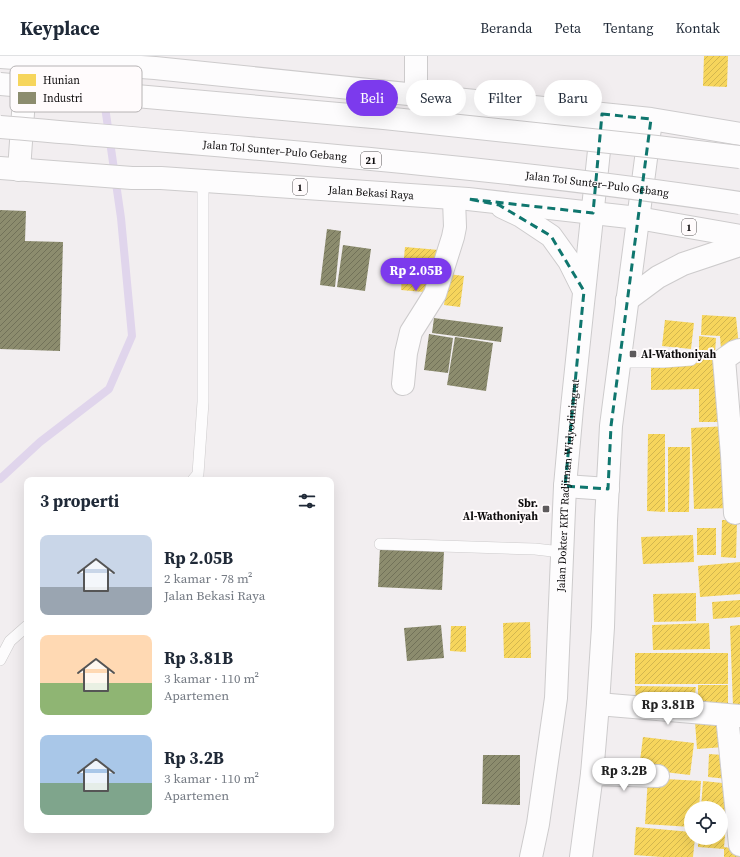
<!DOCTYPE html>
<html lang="id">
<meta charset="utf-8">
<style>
body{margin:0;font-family:"Source Serif 4",serif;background:#f2f2f3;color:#1f2937;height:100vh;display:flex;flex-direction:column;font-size:15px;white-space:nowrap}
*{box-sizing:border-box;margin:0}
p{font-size:13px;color:#747a83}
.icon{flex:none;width:22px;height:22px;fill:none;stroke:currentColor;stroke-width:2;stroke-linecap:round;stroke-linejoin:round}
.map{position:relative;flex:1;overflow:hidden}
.panel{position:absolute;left:24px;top:421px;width:310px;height:356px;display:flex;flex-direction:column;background:#fff;border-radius:8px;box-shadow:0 4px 16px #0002}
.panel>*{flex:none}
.top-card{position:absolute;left:346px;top:24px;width:334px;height:36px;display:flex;gap:8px}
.buttons{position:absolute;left:684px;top:745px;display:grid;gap:8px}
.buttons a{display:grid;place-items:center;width:44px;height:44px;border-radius:50%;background:#fff;box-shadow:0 4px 16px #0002;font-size:20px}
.price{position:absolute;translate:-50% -34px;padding:0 9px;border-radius:14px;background:#fff;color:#222;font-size:13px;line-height:26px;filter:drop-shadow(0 1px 2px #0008)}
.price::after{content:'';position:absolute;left:50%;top:24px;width:12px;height:9px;margin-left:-6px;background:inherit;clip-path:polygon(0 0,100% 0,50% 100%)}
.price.selected{background:#7c3aed;color:#fff}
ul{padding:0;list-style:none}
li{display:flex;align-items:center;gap:12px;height:100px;padding:0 16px}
li span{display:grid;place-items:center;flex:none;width:112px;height:80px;border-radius:8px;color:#555}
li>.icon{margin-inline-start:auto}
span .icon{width:48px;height:48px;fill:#fffc;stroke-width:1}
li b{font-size:17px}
h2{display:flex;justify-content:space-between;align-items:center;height:48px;padding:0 16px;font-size:17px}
.pill{padding:0 14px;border-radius:18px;background:#fff;box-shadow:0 4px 16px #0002;font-size:14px;line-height:36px}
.pill.selected{background:#7c3aed;color:#fff}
header{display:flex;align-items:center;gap:24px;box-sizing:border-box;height:56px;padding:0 20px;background:#fff;border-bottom:1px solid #e0e1e3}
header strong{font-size:19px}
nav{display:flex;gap:22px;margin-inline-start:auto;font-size:14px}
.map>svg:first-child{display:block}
.homes{fill:url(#homes-hatch)}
.industry{fill:url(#industry-hatch)}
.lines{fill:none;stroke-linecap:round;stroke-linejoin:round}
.stream{stroke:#e0d5ec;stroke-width:8}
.lane-casing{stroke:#cdcbcc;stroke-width:12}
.street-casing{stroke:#cdcbcc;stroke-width:24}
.primary-casing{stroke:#cdcbcc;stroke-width:24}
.highway-casing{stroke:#cdcbcc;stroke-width:24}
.lane{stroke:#fdfcfd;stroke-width:11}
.street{stroke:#fdfcfd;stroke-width:22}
.primary{stroke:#fdfcfd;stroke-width:22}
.highway{stroke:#fdfcfd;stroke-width:22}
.highway-bridge-casing{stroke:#cdcbcc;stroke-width:24;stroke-linecap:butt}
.highway-bridge{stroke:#fdfcfd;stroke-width:22}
.marked{fill:none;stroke:#0f766e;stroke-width:3;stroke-dasharray:8 5;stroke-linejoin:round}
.poi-dot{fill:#5d5a5c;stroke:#fffbfc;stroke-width:1.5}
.labels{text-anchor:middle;stroke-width:4;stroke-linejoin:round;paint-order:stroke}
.shield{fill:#fffbfc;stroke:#565354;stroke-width:1}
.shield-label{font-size:10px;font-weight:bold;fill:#0d0b0c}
.street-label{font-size:11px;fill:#0d0b0c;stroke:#fffbfc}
.poi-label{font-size:11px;font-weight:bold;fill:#0d0b0c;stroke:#fffbfc;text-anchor:start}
.key{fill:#fffbfc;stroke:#b6b3b4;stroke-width:1}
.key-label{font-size:11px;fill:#0d0b0c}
</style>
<header>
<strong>Keyplace</strong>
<nav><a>Beranda</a><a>Peta</a><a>Tentang</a><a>Kontak</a></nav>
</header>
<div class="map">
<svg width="740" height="801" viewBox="0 0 740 801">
<defs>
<pattern id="homes-hatch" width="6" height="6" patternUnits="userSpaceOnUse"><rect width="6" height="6" fill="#f6d55c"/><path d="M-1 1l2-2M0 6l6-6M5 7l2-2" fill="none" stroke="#d2b64f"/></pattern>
<pattern id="industry-hatch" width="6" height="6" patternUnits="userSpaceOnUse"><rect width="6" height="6" fill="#8c8c6e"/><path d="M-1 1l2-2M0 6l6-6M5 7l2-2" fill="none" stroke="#717159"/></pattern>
</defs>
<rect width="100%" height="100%" fill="#f2eef0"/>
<path class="homes" d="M704 0H728L727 31 703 30Z
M405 191 439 194 435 237 401 234Z
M448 218 464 220 460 251 444 249Z
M702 259 736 261 739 291 721 293 720 280 701 279Z
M665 264 694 267 691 293 662 290Z
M699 280 716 282 715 297 699 296Z
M698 299H722L723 366H699V333L651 334V308L698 307Z
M728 370 732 452 694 453 691 372Z
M648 378H665V456L647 455Z
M668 391H690L689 456H668Z
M722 464H737L736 502 721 501Z
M697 472H716V499H697Z
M693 479 694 506 643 508 641 481Z
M740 506V538L700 541 698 510Z
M696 537V565L654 566 653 538Z
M740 544V561L713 563 712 546Z
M530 566 531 602H504L503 567Z
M709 567 710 593 653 594 652 569Z
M740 569V650H733L730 570Z
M451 570H466V596L450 595Z
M635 597H728V628H635Z
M698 629H728V650H698Z
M635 630 696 631 693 650 636 645Z
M723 664 724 691 697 693 695 666Z
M643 681 694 687 690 719 639 713Z
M709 698 723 699 728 723 708 721Z
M648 722 701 725 699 752H691V771L645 768Z
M703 725 732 728 729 765 721 764V752H701Z
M721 768 726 769 724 791 736 793 739 801H724V793L698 791V782H721Z
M636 771 691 776V782H695L693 801H662L634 799Z"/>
<path class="industry" d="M0 154 26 155 25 185 63 186 60 295 0 293Z
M327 173 341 175 335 231 320 229Z
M343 189 371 193 365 235 337 231Z
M434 262 503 271 501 286 432 277Z
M429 278 453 282 448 317 424 314Z
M455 281 493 287 486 335 447 329Z
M380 492 444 495 442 534 378 531Z
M441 569 444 602 407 605 404 572Z
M483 699H520V749L482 748Z"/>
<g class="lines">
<path class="stream" d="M0 423 40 386 109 333 132 280 121 162 99 9"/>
<g class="lane-casing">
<path id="lane" d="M619 306H664L691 304
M193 424 198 418 203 346V125
M380 488 535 493 561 496
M0 604 10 585 27 570"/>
</g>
<g class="street-casing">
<path id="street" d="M416 38V0
M19 114 27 0
M403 328 406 297 411 276 435 238 453 181 455 171 454 143
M735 457 732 399 724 303 734 296 740 294
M598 648 740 660
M727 660 740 789
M592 718 658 720"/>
</g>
<g class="primary-casing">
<g id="primary">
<path d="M565 430 608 433"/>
<path id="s1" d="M531 801 538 768 556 642 565 430 572 352 602 66"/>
<path d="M581 801 592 718 598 648 603 571 606 465 611 370 650 72"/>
</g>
</g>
<g class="highway-casing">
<g id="highway">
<path d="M0 1 155 12 602 58 651 63 740 78"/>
<path d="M447 57 647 79"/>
<path id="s2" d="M0 112 132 122H161L468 143 638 162 740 180"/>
<path d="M502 151 521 160 551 180 569 205 584 235"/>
<path d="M627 244 658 221 683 208 740 189"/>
</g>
</g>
<use href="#lane" class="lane"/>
<use href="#street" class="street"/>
<use href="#primary" class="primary"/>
<use href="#highway" class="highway"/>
<g class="highway-bridge-casing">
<g id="highway-bridge">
<path d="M0 28 384 62 657 91 740 101"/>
<path id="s3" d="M0 71C247 92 495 110 740 147"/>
</g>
</g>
<use href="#highway-bridge" class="highway-bridge"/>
</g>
<path class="marked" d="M602 58 651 63 611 370 608 433 565 430 584 235 551 180 499 149 468 143 593 157Z"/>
<g class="poi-dot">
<rect x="629" y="294" width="8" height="8" rx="2"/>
<rect x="542" y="449" width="8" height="8" rx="2"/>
</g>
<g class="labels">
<g class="shield">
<rect x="361" y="96" width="20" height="16" rx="3"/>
<rect x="293" y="123" width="14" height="16" rx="3"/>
<rect x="682" y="163" width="14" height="16" rx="3"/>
</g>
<g class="shield-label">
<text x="371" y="108">21</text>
<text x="300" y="135">1</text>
<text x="689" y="175">1</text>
</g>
<g class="street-label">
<text dy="4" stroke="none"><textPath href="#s3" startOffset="276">Jalan Tol Sunter–Pulo Gebang</textPath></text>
<text dy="4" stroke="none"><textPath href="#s3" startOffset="600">Jalan Tol Sunter–Pulo Gebang</textPath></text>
<text dy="4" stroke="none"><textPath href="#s2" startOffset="372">Jalan Bekasi Raya</textPath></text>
<text dy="4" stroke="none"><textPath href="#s1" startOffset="374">Jalan Dokter KRT Radjiman Widyodiningrat</textPath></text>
</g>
<g class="poi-label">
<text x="641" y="302">Al-Wathoniyah</text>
<text x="538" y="451" text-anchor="end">Sbr.<tspan x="538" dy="13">Al-Wathoniyah</tspan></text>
</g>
</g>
<rect x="10" y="10" width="132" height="46" rx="6" class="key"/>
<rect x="18" y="18" width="18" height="12" fill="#f6d55c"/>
<rect x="18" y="36" width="18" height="12" fill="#8c8c6e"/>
<g class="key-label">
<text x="43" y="28">Hunian</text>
<text x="43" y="46">Industri</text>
</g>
</svg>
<div class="buttons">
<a><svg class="icon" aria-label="locate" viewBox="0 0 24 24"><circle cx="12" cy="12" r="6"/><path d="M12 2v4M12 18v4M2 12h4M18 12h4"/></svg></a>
</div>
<b class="price selected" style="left:416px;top:236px">Rp 2.05B</b>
<b class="price" style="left:668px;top:670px">Rp 3.81B</b>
<b class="price" style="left:624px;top:736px">Rp 3.2B</b>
<div class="top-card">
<a class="pill selected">Beli</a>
<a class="pill">Sewa</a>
<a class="pill">Filter</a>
<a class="pill">Baru</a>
</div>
<section class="panel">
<h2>3 properti<svg class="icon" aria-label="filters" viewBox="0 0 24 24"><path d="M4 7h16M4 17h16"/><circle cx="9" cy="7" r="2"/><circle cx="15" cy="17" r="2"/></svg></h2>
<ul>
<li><span style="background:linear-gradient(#c9d6e8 65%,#9aa5b1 0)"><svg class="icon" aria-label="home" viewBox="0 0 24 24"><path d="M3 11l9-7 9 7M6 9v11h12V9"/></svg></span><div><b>Rp 2.05B</b><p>2 kamar · 78 m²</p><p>Jalan Bekasi Raya</p></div></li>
<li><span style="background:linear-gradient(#ffd9b3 60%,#8fb573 0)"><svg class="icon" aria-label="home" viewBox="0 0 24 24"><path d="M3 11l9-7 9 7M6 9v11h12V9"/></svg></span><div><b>Rp 3.81B</b><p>3 kamar · 110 m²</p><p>Apartemen</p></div></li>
<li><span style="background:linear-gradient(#a9c7e8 60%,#7fa58c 0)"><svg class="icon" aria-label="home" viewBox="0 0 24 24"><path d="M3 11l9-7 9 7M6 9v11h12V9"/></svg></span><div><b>Rp 3.2B</b><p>3 kamar · 110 m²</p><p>Apartemen</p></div></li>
</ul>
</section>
</div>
